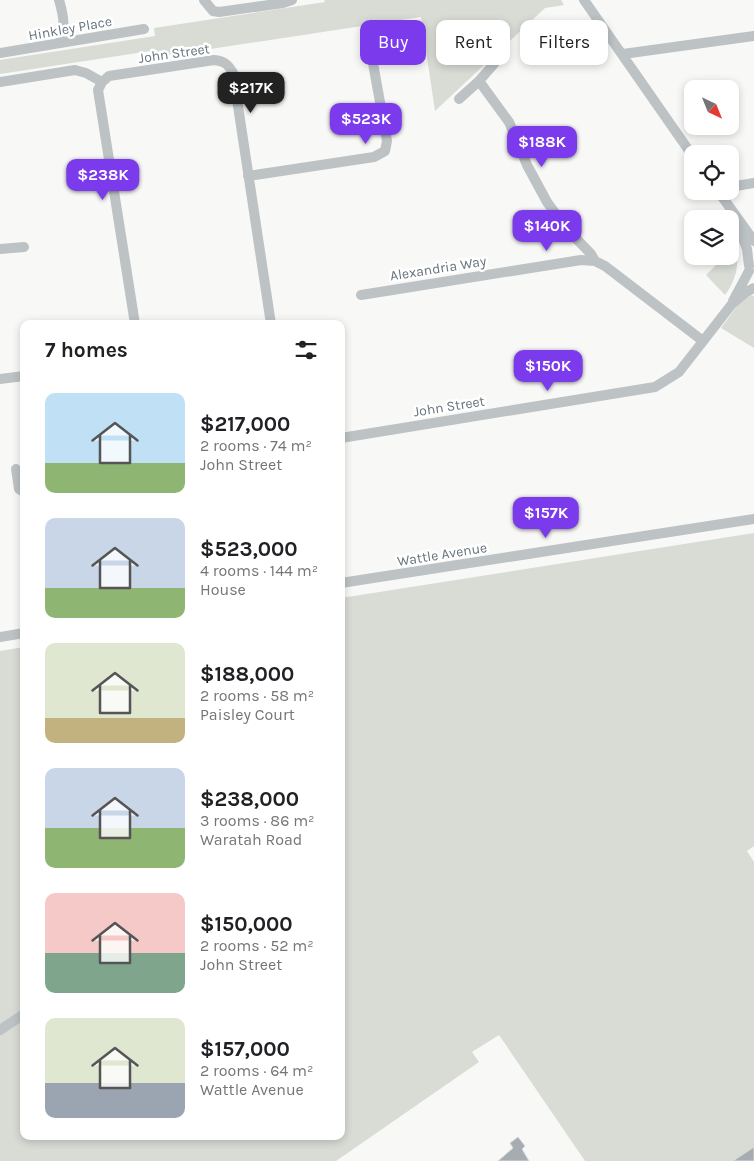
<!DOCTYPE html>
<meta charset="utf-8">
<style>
body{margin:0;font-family:Karla,sans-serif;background:#f2f2f2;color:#202124;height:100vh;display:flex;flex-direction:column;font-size:19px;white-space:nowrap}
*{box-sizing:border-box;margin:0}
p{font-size:16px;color:#757577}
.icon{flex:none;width:28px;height:28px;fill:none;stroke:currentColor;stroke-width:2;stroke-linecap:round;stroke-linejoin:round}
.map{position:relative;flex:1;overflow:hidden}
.side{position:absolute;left:20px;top:320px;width:325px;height:820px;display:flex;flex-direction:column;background:#fff;border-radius:10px;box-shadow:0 2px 8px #0003}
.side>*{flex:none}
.hud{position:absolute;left:360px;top:20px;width:319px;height:45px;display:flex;gap:10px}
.needle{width:32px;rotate:137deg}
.controls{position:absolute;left:684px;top:80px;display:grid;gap:10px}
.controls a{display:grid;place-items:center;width:55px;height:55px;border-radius:10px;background:#fff;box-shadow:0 2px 8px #0003;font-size:25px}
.price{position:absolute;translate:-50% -42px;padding:0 11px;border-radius:10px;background:#7c3aed;color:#fff;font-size:16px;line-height:32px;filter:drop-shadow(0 1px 2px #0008)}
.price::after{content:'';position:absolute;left:50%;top:30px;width:15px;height:11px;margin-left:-8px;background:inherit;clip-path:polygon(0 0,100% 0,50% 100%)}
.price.on{background:#222;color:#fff}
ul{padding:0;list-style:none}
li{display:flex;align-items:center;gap:15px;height:125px;padding:0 25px}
li span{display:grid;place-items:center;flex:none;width:140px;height:100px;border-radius:10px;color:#555}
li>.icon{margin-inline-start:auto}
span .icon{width:60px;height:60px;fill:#fffc;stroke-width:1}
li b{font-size:21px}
h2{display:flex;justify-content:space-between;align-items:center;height:60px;padding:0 25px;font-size:21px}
.chip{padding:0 18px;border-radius:10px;background:#fff;box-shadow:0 2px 8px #0003;font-size:18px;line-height:45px}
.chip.on{background:#7c3aed;color:#fff}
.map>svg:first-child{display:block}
.green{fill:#d8dcd5}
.building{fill:#a5adb2;stroke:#dad9d8}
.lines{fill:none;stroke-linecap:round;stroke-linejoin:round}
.minor{stroke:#bdc2c5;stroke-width:10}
.labels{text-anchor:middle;stroke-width:5;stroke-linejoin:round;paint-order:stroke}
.street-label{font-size:14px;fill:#66747d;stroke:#fff}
</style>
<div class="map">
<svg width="754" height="1161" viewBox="0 0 754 1161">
<rect width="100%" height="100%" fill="#f8f8f6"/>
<path class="green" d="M324 0H561L564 5 545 8 435 111 421 17 158 57 157 50 0 74V60L155 36 154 28 325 2Z
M735 247C740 265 736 280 725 295L706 275 725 256H730V252Z
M750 295 754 296V348L721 328 740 302Z
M754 533V846L747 851 754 862V1161H585L499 1035 472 1052 479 1062 336 1161H0V651L24 647V1136H341V598Z"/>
<path class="building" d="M518 1137 525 1146 522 1149 529 1161H498L513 1148 510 1143Z
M754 1147V1161H733Z"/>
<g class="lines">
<path class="minor" d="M204 0 213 11 219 12 283 3 292 0
M584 0 692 155
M59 43C67 31 63 13 59 0
M0 53 144 29
M623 54 754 36
M479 81 509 122 527 165 547 202 566 228 591 254 595 261
M0 82 75 70 86 73 102 82
M459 99 479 81 499 58
M248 176 374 157 385 151 387 141 367 30
M730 187 754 183
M718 191 754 241
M738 226 747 249 749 266
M0 249 24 247
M361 295 581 260 595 261 605 266 703 341
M733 301 749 271
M135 324 98 90 102 82 109 76 214 60C224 61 228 64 233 73L271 324
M0 379 24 376
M341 438 655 387 679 372 732 304 746 292 754 288
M16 469 19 489 24 492
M341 583 754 519
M0 637 24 633
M0 1030 24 1014"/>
</g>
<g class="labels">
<g class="street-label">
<text transform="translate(70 28) rotate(-10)" y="5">Hinkley Place</text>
<text transform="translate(174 53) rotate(-8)" y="5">John Street</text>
<text transform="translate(438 268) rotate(-9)" y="5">Alexandria Way</text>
<text transform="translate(449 406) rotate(-9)" y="5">John Street</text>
<text transform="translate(442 554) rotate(-9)" y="5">Wattle Avenue</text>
</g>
</g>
</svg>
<div class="controls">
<a><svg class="needle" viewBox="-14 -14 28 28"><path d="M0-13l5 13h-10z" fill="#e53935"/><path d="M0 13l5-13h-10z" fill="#757577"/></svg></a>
<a><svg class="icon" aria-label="locate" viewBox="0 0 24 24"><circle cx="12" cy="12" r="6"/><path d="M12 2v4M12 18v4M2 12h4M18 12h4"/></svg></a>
<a><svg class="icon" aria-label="layers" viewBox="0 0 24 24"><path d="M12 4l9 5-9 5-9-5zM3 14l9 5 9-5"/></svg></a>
</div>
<b class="price on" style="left:251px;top:114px">$217K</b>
<b class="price" style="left:366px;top:145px">$523K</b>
<b class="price" style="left:542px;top:168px">$188K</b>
<b class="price" style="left:103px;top:201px">$238K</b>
<b class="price" style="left:547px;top:252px">$140K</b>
<b class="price" style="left:548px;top:392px">$150K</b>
<b class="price" style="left:546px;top:539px">$157K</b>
<div class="hud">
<a class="chip on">Buy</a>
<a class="chip">Rent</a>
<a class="chip">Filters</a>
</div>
<section class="side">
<h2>7 homes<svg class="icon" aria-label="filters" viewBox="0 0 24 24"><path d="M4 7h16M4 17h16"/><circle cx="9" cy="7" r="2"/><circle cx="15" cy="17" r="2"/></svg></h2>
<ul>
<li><span style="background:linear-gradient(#bfe0f5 70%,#8fb573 0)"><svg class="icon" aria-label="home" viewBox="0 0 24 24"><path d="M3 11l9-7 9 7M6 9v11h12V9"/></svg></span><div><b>$217,000</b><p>2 rooms · 74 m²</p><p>John Street</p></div></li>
<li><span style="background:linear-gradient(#c9d6e8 70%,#8fb573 0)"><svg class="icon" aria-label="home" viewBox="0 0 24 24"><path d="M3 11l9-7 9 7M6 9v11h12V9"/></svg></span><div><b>$523,000</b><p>4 rooms · 144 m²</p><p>House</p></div></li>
<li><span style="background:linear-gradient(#dfe7d0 75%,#c2b280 0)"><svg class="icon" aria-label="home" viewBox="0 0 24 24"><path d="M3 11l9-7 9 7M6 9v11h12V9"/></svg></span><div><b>$188,000</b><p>2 rooms · 58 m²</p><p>Paisley Court</p></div></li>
<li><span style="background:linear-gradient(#c9d6e8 60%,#8fb573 0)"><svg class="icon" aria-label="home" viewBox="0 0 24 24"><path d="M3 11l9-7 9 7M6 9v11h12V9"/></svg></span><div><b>$238,000</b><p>3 rooms · 86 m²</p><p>Waratah Road</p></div></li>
<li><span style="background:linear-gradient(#f6c9c9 60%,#7fa58c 0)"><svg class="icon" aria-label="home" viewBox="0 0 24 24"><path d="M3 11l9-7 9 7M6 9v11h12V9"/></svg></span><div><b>$150,000</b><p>2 rooms · 52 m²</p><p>John Street</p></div></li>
<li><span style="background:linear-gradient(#dfe7d0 65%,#9aa5b1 0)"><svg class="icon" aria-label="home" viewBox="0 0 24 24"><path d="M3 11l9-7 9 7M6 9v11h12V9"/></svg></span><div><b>$157,000</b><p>2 rooms · 64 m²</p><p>Wattle Avenue</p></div></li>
</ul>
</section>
</div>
